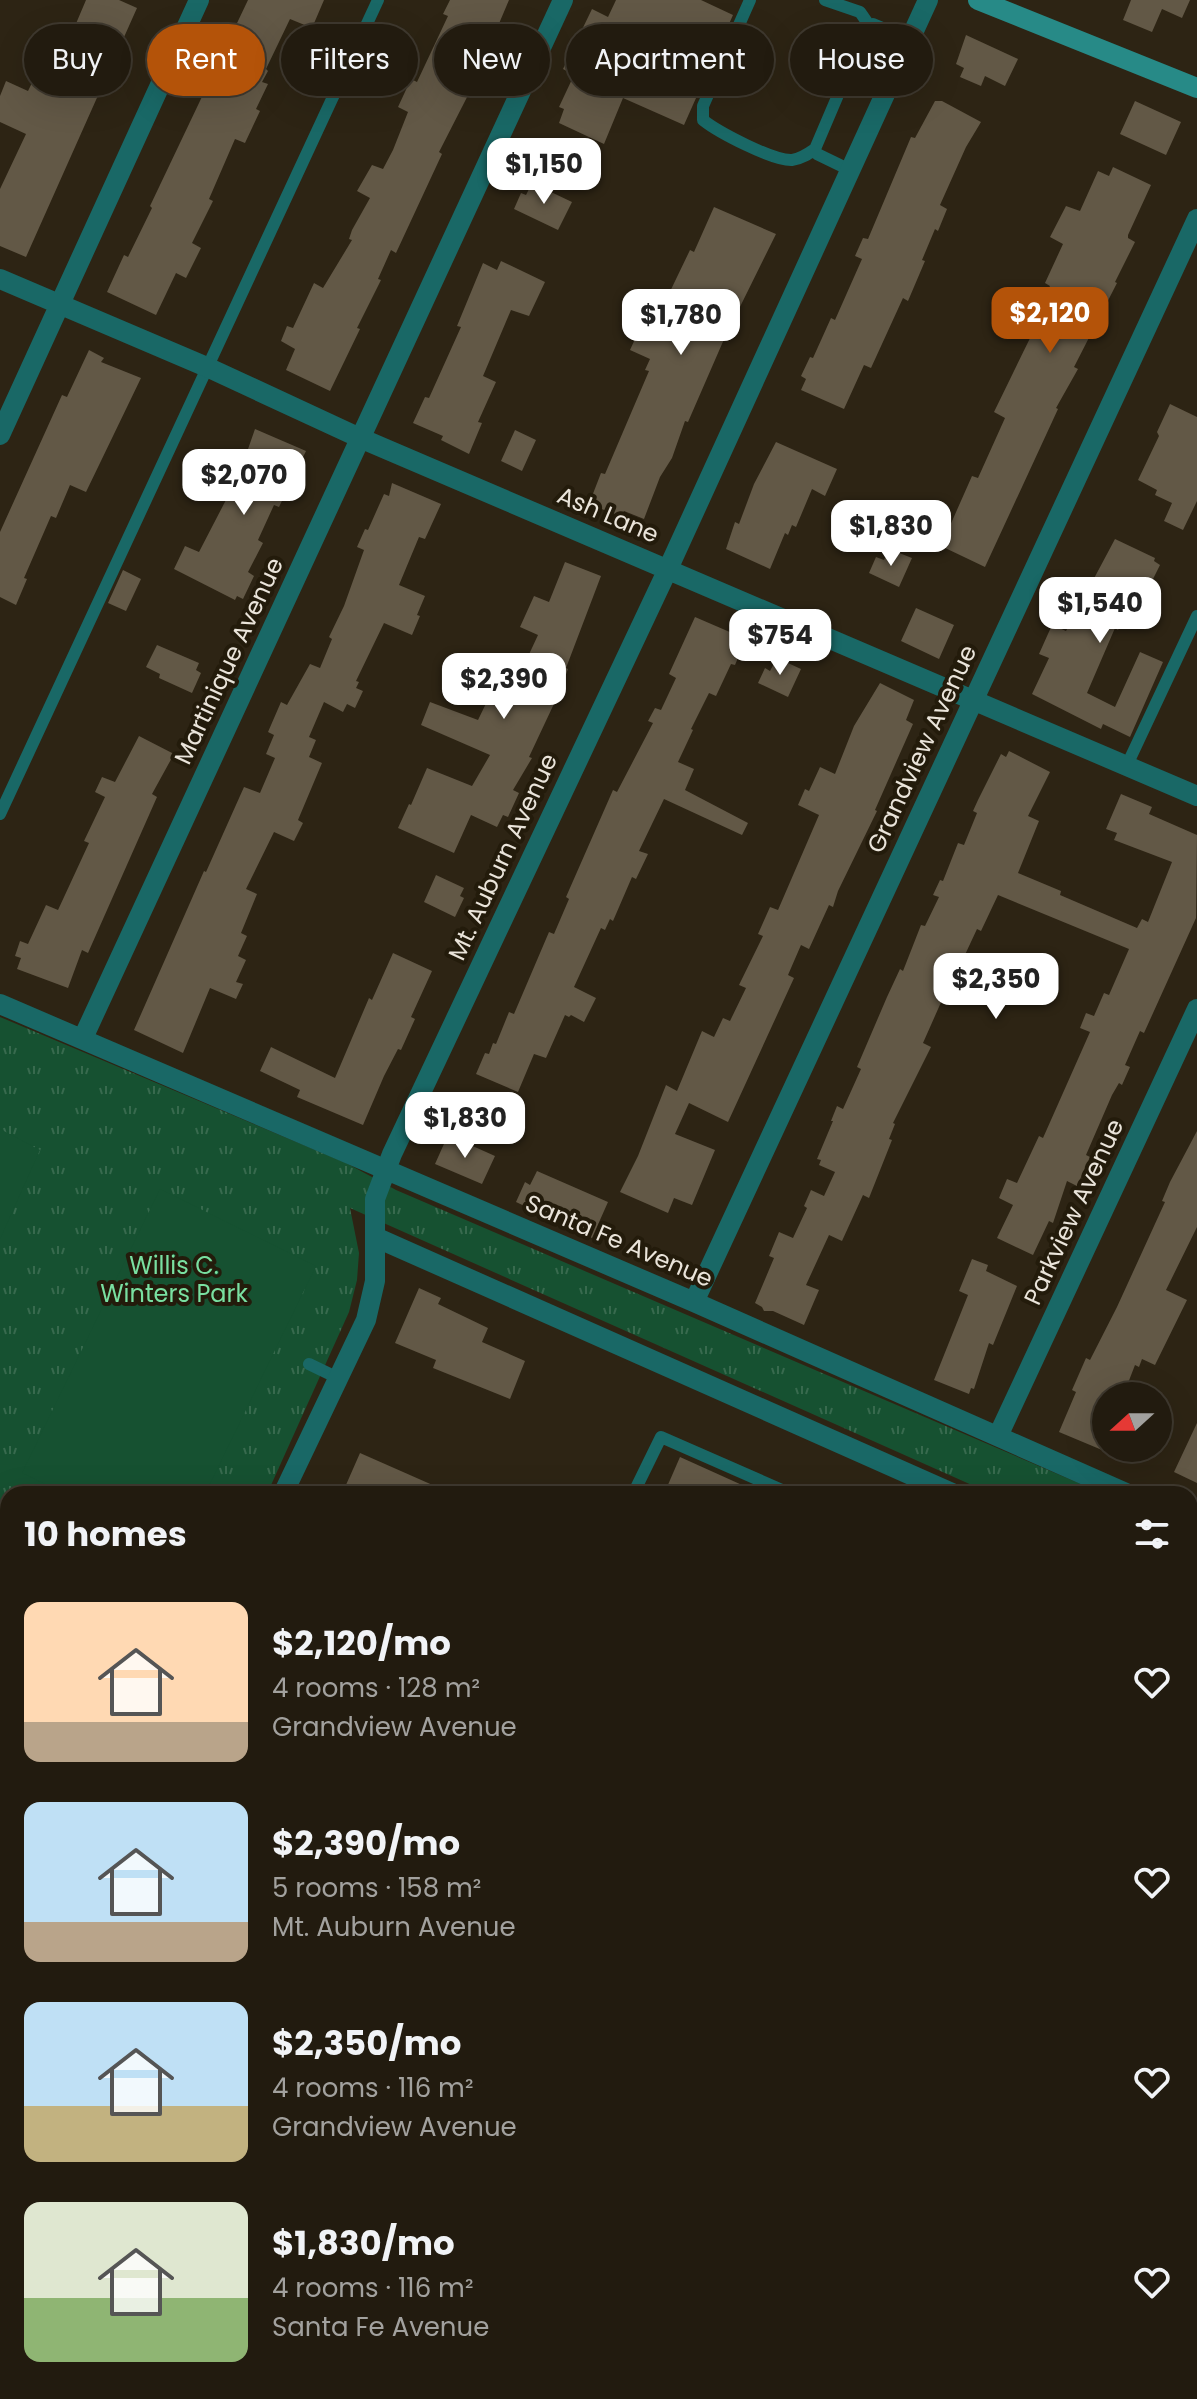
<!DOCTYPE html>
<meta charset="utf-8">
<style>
body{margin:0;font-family:Poppins,sans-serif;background:#2a2418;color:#f1f3f6;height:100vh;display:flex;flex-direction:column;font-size:30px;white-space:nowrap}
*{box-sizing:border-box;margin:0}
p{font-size:26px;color:#a2a19e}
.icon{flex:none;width:44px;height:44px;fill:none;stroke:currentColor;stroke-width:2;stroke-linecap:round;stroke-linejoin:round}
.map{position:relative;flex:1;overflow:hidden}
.details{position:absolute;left:0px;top:1486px;width:1198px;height:914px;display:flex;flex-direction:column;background:#221b0f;border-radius:24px 24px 0 0;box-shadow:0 8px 32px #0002,0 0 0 2px #3f392f}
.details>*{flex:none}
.top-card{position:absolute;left:24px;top:24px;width:1150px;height:72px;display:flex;gap:16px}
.needle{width:52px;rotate:249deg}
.controls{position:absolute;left:1092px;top:1382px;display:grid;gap:16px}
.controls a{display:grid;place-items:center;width:80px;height:80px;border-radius:50%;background:#221b0f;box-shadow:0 8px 32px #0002,0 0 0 2px #3f392f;font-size:40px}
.price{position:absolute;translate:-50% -68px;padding:0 18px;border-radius:16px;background:#fff;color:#222;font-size:26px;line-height:52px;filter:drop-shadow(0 2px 4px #0008)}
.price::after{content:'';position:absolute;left:50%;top:48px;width:24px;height:18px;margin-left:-12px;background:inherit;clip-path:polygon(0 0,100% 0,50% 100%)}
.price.selected{background:#b45309;color:#fff}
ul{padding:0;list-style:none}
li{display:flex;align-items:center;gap:24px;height:200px;padding:0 24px}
li span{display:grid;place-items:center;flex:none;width:224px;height:160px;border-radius:16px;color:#555}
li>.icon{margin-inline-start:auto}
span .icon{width:96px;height:96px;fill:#fffc;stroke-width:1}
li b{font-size:34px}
h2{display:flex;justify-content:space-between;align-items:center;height:96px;padding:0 24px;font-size:34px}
.pill{padding:0 28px;border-radius:36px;background:#221b0f;box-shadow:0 8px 32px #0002,0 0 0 2px #3f392f;font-size:28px;line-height:72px}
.pill.selected{background:#b45309;color:#fff}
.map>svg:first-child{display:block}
.park{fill:url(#park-tufts)}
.garden{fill:#165131}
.building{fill:#625846}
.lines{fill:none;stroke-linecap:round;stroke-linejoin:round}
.lane{stroke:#196866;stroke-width:12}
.street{stroke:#196866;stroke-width:20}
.secondary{stroke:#278a87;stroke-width:20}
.labels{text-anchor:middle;stroke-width:8;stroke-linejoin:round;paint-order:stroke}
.street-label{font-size:24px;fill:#eae4da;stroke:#231b0b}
.park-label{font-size:24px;fill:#79e0a1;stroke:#231b0b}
</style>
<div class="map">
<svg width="1197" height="2399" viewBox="0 0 1197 2399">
<defs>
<pattern id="park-tufts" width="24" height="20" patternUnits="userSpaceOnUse" patternTransform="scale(2)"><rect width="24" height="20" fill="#165131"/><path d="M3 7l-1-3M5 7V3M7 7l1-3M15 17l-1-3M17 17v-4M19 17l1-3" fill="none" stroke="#386a4e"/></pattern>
</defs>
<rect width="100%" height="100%" fill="#2d2414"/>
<path class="park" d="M0 1017 346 1163 396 1190 1104 1494H992L350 1208 359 1253 357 1280 349 1312 267 1494H8V2060L0 2056Z
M1190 1531 1197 1534V1585L1190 1582Z"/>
<path class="garden" d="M0 1129 40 1150 0 1239Z
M160 1189 316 1266 205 1494H66L22 1473Z
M0 1976 8 1980V2020L0 2036Z"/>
<path class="building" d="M86 0H119L137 8 26 257 0 246V189L26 134 0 122V96L6 81 28 91 55 36 65 40 68 32 72 33Z
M248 0H324L312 28 290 19 266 69 268 71 262 82 268 84 256 109 260 111 245 143 235 139 209 199 213 201 192 243 201 248 186 278 176 273 156 315 107 292 124 255 128 257 152 208 150 206Z
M450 0H509L484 59 486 60 439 152 442 154 396 253 391 250 378 279 381 280 357 328 360 329 330 391 286 370 295 349 281 341 287 326 293 328 314 283 323 288 352 240 349 239 352 230 370 198 357 191 372 165 383 169 393 150 408 112 398 107 411 79 417 82 448 16 443 14Z
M616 0H701L733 15 684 125 623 98 604 144 559 123 564 109 559 107 574 75 563 69 592 9 608 17Z
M1131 0H1190L1182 18 1162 9 1152 32 1123 20Z
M966 35 1018 59 1005 86 985 76 981 86 960 77 964 68 956 64Z
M935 101H942L981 122 966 147 940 205 947 209 938 231 935 229 922 260 925 261 908 301 903 298 871 368 864 365 844 409 801 390 806 379 801 376 810 357 813 358 831 318 835 320 862 259 855 256 863 238 868 239 911 137 915 138Z
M1135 101 1181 122 1166 155 1120 134Z
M1113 167 1151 185 1128 235V238L1135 242 1115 282 1117 283 1074 367 1078 369 1056 408 1058 409 985 567 941 546 972 476 978 478 1005 418 994 412 1033 332 1028 330 1050 286 1045 283 1063 244 1050 237 1066 206 1080 211 1098 171 1109 176Z
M532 183 572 202 558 230 514 209 521 193 526 195Z
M714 207 776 234 734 319 727 338 725 337 688 422 685 421 672 458 660 477 644 519 624 511 622 517 589 504 601 473 605 474 649 371 645 370 650 359 630 350 642 324 652 329 690 250 694 252Z
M501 261 545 282 529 316 511 310 483 376 496 382 478 422 482 423 469 454 441 440 443 436 413 423 425 397 429 398 461 327 457 326 483 263 497 270Z
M89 350 104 358 101 362 141 378 86 492 70 485 56 518 51 516 24 578 27 579 16 605 0 597V532L62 395 67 397Z
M1170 404 1197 417V501L1183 530 1164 521 1172 503 1155 495 1157 490 1138 480 1159 436 1157 432Z
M255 429 306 451 279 507 274 505 258 540 263 543 248 572 254 576 243 599 237 596 235 600 174 569 185 546 199 552 228 496 226 494 237 471 240 472Z
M515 430 536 440 522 471 501 461Z
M776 442 837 469 825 496 812 489 796 527 792 525 788 535 785 533 770 569 726 549 735 522 739 524 754 484Z
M392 483 441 504 425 539 419 537 399 585 425 596 417 615 420 616 412 635 384 623 356 681 359 682 356 688 363 691 355 708 347 704 343 712 324 702 309 737 316 740 309 757 322 763 298 820 303 823 294 841 274 832 246 889 257 894 241 933 247 936 238 956 246 960 236 982 243 984 236 999 210 988 183 1053 134 1030 204 871 206 872 244 787 260 793 275 758 266 754 274 735 268 732 281 702 287 705 310 664 320 668 332 639 329 637 344 606 364 550 357 547 365 529 368 530 384 494 389 496Z
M1115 539 1155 558 1154 561 1160 565 1150 585 1144 581 1118 630 1115 628 1087 693 1115 707 1140 652 1163 662 1130 737 1103 724 1101 729 1032 694 1049 658 1039 654 1052 625 1066 631Z
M889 549 912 558 899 587 869 573 876 557 884 560Z
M565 562 601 576 566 668 568 669 560 691 529 757 532 758 513 790 519 793 508 817 503 815 497 827 471 815 454 853 398 828 409 804 411 805 427 768 472 786 490 755 421 725 430 702 478 720 495 685 512 691 538 635 520 627 534 596 549 602Z
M123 570 141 579 126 611 108 603Z
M916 608 954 625 939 659 901 641Z
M695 617 746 639 735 665 731 664 716 696 709 693 691 729 693 730 678 762 694 769 685 790 748 823 742 835 664 799 639 851 648 854 636 879 632 877 613 921 610 919 605 930 601 928 574 987 596 998 584 1022 571 1015 569 1017 565 1015 546 1058 534 1054 518 1092 476 1074 485 1053 489 1054 493 1043 496 1044 509 1012 514 1014 549 932 554 934 569 899 566 897 613 790 617 792 653 723 648 721 655 708 661 710 676 678 669 674Z
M157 645 199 663 196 670 201 673 192 693 159 678 160 674 146 667Z
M777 658 801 669 788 697 758 683 765 668 770 671Z
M880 683 914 700 906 720 913 724 875 810 877 811 838 891 833 907 829 905 809 949 801 945 788 975 794 978 728 1122 689 1103 675 1134 715 1150 692 1205 674 1198 668 1213 620 1192 638 1156 666 1085 677 1091 702 1031 714 1037 723 1018 730 1021 746 988 739 985 763 936 758 934 770 907 778 910 819 815 798 805 805 789 809 791 820 767 835 774 854 726Z
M139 736 174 754 152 794 157 797 88 953 82 950 68 988 17 969 21 958 15 956 20 941 28 944 46 905 58 910 89 843 84 841 105 797 95 792 102 777 115 782Z
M1009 751 1050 772 1028 816 1039 821 1018 873 1061 891 1060 895 1137 928 1142 919 1148 922 1172 862 1114 840 1117 833 1106 829 1121 794 1152 807 1149 814 1197 835 1196 918 1144 1033 1140 1031 1125 1065 1130 1067 1122 1085 1119 1083 1112 1095 1086 1155 1090 1157 1077 1186 1067 1181 1053 1223 1049 1221 1033 1255 997 1238 1013 1205 999 1198 1007 1179 1017 1183 1039 1136 1043 1138 1090 1032 1080 1028 1086 1013 1094 1016 1104 993 1109 995 1129 949 998 895 981 931 977 929 956 974 954 973 923 1043 931 1047 893 1123 895 1124 889 1139 892 1140 869 1198 863 1195 842 1241 829 1235 806 1285 819 1290 804 1325 773 1311H764L762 1307 755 1303 774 1258 769 1256 779 1232 793 1238 807 1208 804 1206 811 1190 824 1196 835 1172 819 1165 821 1160 817 1159 833 1121H831L837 1106 843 1109 861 1069 857 1067 887 997 900 969 903 971 921 925 925 926 939 897 933 895 940 880 943 881 958 843 964 845 977 813 973 811 978 800 1001 754 1006 757Z
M436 875 464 888 460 896 464 898 455 917 424 902Z
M393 953 432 971 411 1017 415 1019 401 1050 398 1049 384 1076 363 1125 297 1097 300 1090 260 1071 271 1047 335 1078 369 998 372 1000Z
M1197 1131V1227L1166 1290 1187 1300 1155 1365 1142 1359 1139 1367 1135 1365 1123 1396H1106V1440L1102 1450 1059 1432 1076 1392 1072 1390 1086 1358 1090 1360 1117 1307 1165 1202 1162 1201 1170 1182Z
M448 1135 495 1156 482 1184 435 1164Z
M537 1171 608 1202 592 1238 516 1202 525 1182 530 1185Z
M972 1259 988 1265 986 1271 1017 1286 993 1345 989 1343 974 1389 971 1388 969 1394 934 1380 968 1295 959 1291Z
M419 1288 441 1298 438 1304 488 1328 482 1342 525 1361 510 1399 433 1368 436 1360 395 1343Z
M1197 1423V1483L1174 1472Z
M360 1453 453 1494H342Z
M680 1457 762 1494H664Z"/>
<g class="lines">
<path class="lane" d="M750 0 703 106V120C718 132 773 161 792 160 801 159 808 154 815 149
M825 0 860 12 869 25
M850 170 817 154 815 149 867 27 873 24 911 40
M1127 765 1197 616
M0 814 378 0
M309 1364 338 1378
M637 1486 661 1437 791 1494
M1190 2341 1197 2344
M228 2392 245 2399
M709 2392 725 2399
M627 2399 631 2392"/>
<path class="street" d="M0 279 209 368 360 438 1197 796
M0 435 199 0
M0 1004 694 1302 1128 1494
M83 1038 563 0
M375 1237 954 1494
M694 1302 1197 219
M998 1436 1197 1009
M283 1494 366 1320 375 1281V1199L392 1154 668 569 928 0
M1190 1521 1197 1525
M1190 1599 1197 1602
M1190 1947 1197 1950
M0 2080 8 2084
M1190 2155 1197 2158
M0 2293 8 2277
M893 2392 908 2399"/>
<path class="secondary" d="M978 0 1197 88"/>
</g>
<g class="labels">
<g class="street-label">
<text transform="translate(608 515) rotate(23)" y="8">Ash Lane</text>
<text transform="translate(229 661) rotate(-65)" y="8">Martinique Avenue</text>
<text transform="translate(922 749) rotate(-65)" y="8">Grandview Avenue</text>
<text transform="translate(503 857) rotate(-65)" y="8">Mt. Auburn Avenue</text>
<text transform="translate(1074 1212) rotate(-65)" y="8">Parkview Avenue</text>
<text transform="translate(619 1241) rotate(23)" y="8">Santa Fe Avenue</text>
</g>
<g class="park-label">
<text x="174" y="1274">Willis C.<tspan x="174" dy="28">Winters Park</tspan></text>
</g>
</g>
</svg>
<div class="controls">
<a><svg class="needle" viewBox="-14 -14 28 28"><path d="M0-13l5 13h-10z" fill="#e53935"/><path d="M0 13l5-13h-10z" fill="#a2a19e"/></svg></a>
</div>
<b class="price" style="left:544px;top:206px">$1,150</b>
<b class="price selected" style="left:1050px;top:355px">$2,120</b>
<b class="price" style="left:681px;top:357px">$1,780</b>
<b class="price" style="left:244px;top:517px">$2,070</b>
<b class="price" style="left:891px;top:568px">$1,830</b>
<b class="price" style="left:1100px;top:645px">$1,540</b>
<b class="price" style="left:780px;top:677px">$754</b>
<b class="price" style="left:504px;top:721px">$2,390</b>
<b class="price" style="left:996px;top:1021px">$2,350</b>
<b class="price" style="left:465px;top:1160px">$1,830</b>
<div class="top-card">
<a class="pill">Buy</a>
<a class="pill selected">Rent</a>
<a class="pill">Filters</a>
<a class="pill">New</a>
<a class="pill">Apartment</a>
<a class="pill">House</a>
</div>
<section class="details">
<h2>10 homes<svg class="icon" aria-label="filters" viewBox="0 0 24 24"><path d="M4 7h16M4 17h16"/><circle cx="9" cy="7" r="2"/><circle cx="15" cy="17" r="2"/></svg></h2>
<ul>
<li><span style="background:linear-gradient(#ffd9b3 75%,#b9a48a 0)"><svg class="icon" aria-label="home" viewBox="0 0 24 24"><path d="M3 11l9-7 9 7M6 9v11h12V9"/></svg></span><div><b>$2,120/mo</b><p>4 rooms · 128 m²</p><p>Grandview Avenue</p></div><svg class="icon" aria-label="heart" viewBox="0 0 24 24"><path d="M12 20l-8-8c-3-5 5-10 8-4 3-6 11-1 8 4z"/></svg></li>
<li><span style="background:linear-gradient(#bfe0f5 75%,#b9a48a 0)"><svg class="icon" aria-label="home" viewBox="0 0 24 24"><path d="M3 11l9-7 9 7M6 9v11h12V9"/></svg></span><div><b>$2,390/mo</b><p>5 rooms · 158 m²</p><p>Mt. Auburn Avenue</p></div><svg class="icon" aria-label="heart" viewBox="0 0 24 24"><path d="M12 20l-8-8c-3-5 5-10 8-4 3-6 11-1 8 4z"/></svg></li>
<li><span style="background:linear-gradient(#bfe0f5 65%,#c2b280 0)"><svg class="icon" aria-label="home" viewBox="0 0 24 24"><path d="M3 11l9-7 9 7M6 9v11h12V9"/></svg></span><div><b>$2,350/mo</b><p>4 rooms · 116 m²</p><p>Grandview Avenue</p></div><svg class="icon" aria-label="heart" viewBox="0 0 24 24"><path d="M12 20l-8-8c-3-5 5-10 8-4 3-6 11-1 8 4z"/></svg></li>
<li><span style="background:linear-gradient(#dfe7d0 60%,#8fb573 0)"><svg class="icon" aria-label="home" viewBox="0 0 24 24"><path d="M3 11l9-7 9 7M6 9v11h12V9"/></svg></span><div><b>$1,830/mo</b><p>4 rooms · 116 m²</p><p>Santa Fe Avenue</p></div><svg class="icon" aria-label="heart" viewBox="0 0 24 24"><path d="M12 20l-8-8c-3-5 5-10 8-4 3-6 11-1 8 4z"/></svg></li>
</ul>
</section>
</div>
